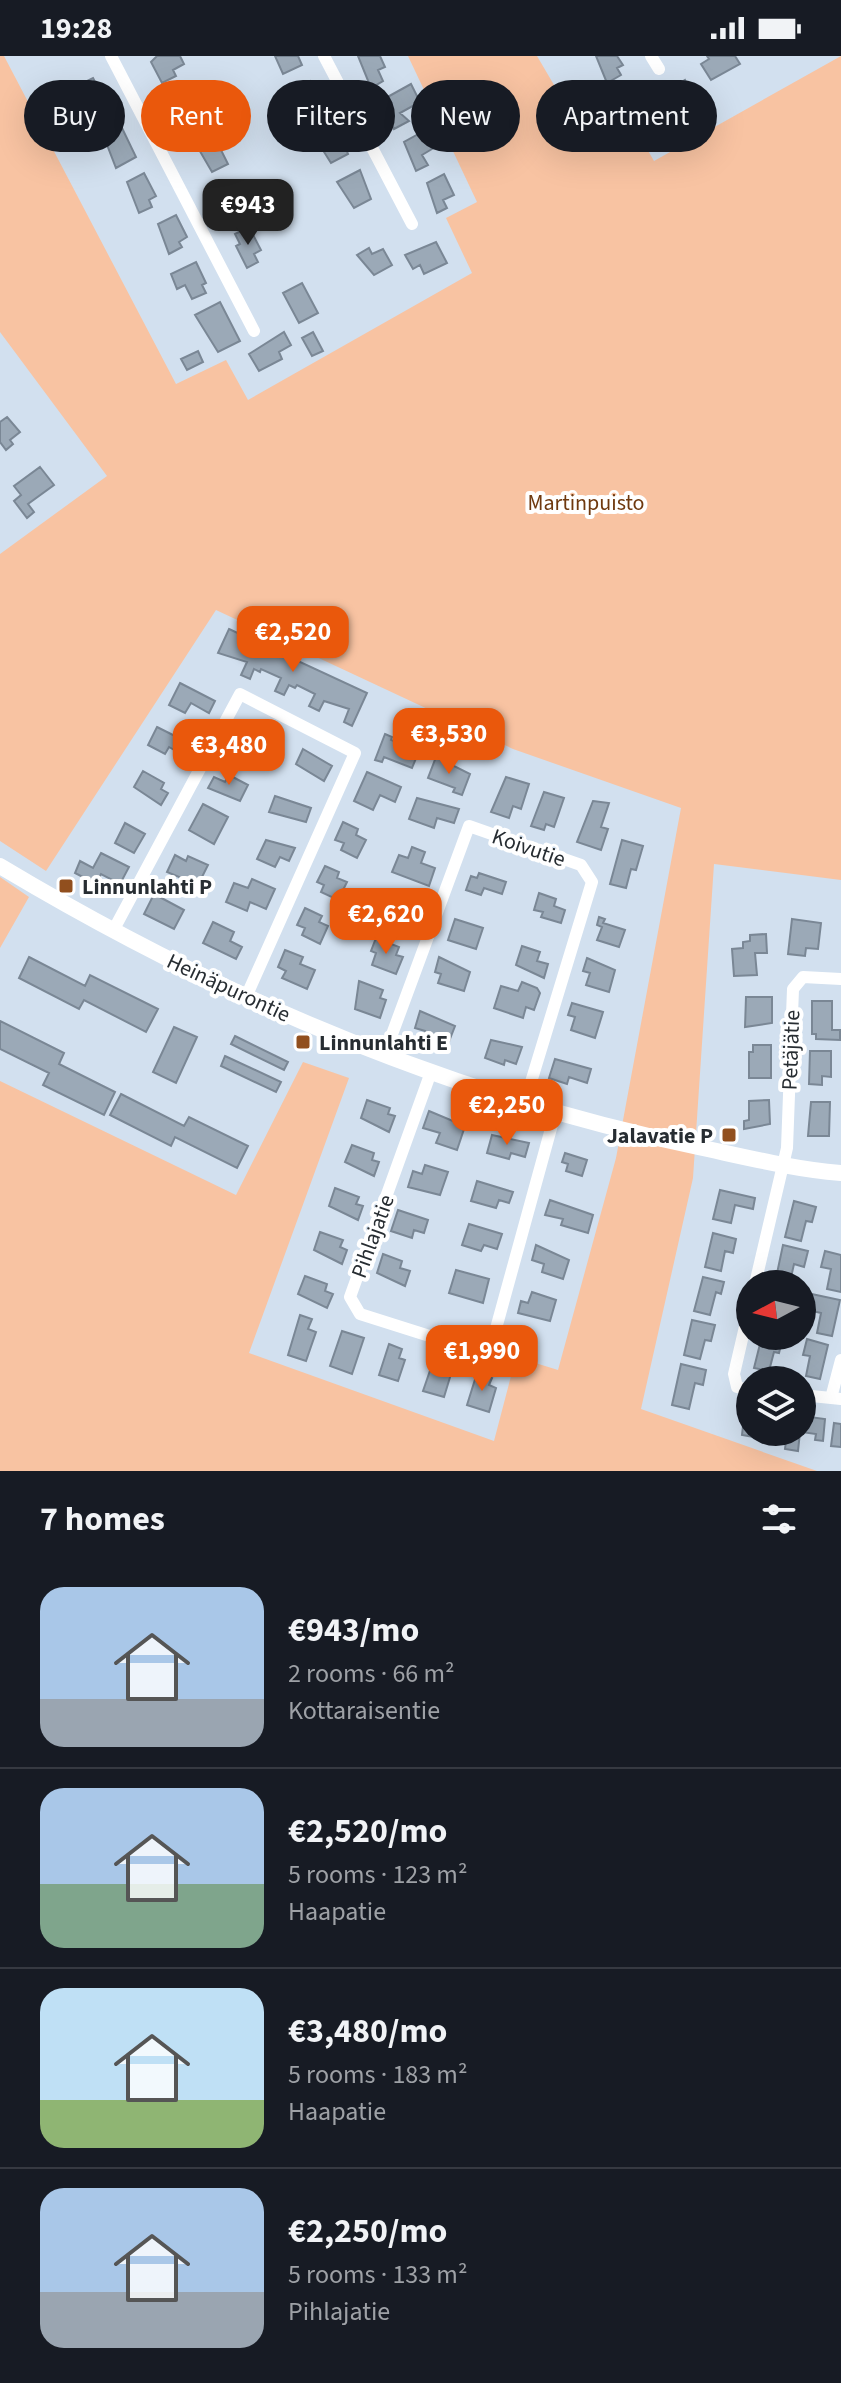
<!DOCTYPE html>
<meta charset="utf-8">
<style>
body{margin:0;font-family:"Source Sans 3",sans-serif;background:#20242c;color:#f1f3f6;height:100vh;display:flex;flex-direction:column;font-size:30px;white-space:nowrap}
*{box-sizing:border-box;margin:0}
p{font-size:26px;color:#9ea1a6}
.icon{flex:none;width:44px;height:44px;fill:none;stroke:currentColor;stroke-width:2;stroke-linecap:round;stroke-linejoin:round}
.map{position:relative;height:1415px;overflow:hidden}
.side{display:flex;flex-direction:column;background:#171b24;flex:1}
.side>*{flex:none}
.top-card{position:absolute;left:24px;top:24px;width:794px;height:72px;display:flex;gap:16px}
.needle{width:52px;rotate:263deg}
.fabs{position:absolute;left:736px;top:1214px;display:grid;gap:16px}
.fabs a{display:grid;place-items:center;width:80px;height:80px;border-radius:50%;background:#171b24;box-shadow:0 8px 32px #0002;font-size:40px}
.price{position:absolute;translate:-50% -68px;padding:0 18px;border-radius:16px;background:#ea580c;color:#fff;font-size:26px;line-height:52px;filter:drop-shadow(0 2px 4px #0008)}
.price::after{content:'';position:absolute;left:50%;top:48px;width:24px;height:18px;margin-left:-12px;background:inherit;clip-path:polygon(0 0,100% 0,50% 100%)}
.price.current{background:#222;color:#fff}
ul{padding:0;list-style:none}
li{display:flex;align-items:center;gap:24px;height:200px;padding:0 40px}
li+li{border-top:2px solid #363941}
li span{display:grid;place-items:center;flex:none;width:224px;height:160px;border-radius:24px;color:#555}
li>.icon{margin-inline-start:auto}
span .icon{width:96px;height:96px;fill:#fffc;stroke-width:1}
li b{font-size:34px}
h2{display:flex;justify-content:space-between;align-items:center;height:96px;padding:0 40px;font-size:34px}
.chip{padding:0 28px;border-radius:36px;background:#171b24;box-shadow:0 8px 32px #0002;font-size:28px;line-height:72px}
.chip.current{background:#ea580c;color:#fff}
.status{display:flex;justify-content:space-between;align-items:center;height:56px;padding:0 40px;background:#171b24;direction:ltr}
.status svg{height:22px;fill:currentColor}
.map>svg:first-child{display:block}
.green{fill:#f8c3a2}
.building{fill:#9ba9b7;stroke:#7a8795;stroke-width:2}
.lines{fill:none;stroke-linecap:round;stroke-linejoin:round}
.street{stroke:#fff;stroke-width:12}
.secondary{stroke:#fff;stroke-width:16}
.poi-dot{fill:#914f1e;stroke:#fff;stroke-width:3}
.labels{text-anchor:middle;stroke-width:8;stroke-linejoin:round;paint-order:stroke}
.park-label{font-size:22px;fill:#6f390f;stroke:#fff}
.street-label{font-size:22px;fill:#272d32;stroke:#fff}
.poi-label{font-size:22px;font-weight:bold;fill:#272d32;stroke:#fff;text-anchor:start}
</style>
<div class="status"><b>19:28</b><svg viewBox="0 0 49 12"><path d="M0 12V9h3v3zM5 12V6h3v6zM10 12V3h3v9zM15 12V0h3v12zM26 1h20v11H26zM47 4h2v5h-2z"/></svg></div>
<div class="map">
<svg width="841" height="1415" viewBox="0 0 841 1415">
<rect width="100%" height="100%" fill="#d2e0ef"/>
<path class="green" d="M0 0H4L176 328 226 304 248 344 472 217 446 162 477 146 408 0H537L574 63 616 39 654 105 841 0V824L714 808 693 1122 641 1353 817 1415H0V1025L236 1139 303 1006 349 1022 249 1297 494 1385 516 1301 558 1314 616 1102 681 752 513 693 216 554 46 815 0 785V498L107 420 0 276Z
M0 821 29 841 0 892Z"/>
<path class="building" d="M157 0H180L184 8 173 14 176 20 162 27 151 6Z
M275 0H298L302 9 283 18Z
M358 0H380L385 11 378 14 383 25 371 32Z
M596 0H617L623 9 617 12 621 19 607 27Z
M707 0H735L740 8 711 24 701 8 709 3Z
M93 22 108 51 102 54 105 60 92 67 77 30Z
M685 24 695 42 687 47 689 52 676 60 668 48 675 44 669 34Z
M310 25 324 53 306 62 289 35Z
M591 26 598 36 583 46 577 35Z
M411 28 420 46 400 57 409 65 394 73 382 44Z
M190 30 198 47 204 44 211 57 198 64 200 69 188 75 170 41Z
M337 69 348 98 331 107 314 80Z
M122 72 136 101 116 112 104 81Z
M422 76 432 93 422 99 428 109 416 115 404 86Z
M206 79 211 89 217 86 228 108 212 116 194 85Z
M360 114 371 143 354 152 337 126Z
M144 117 156 140 149 144 152 151 139 157 127 126Z
M444 118 454 139 443 144 447 152 437 157 427 127Z
M220 130 229 145 235 142 242 156 222 167 206 137Z
M176 159 187 181 179 186 182 191 169 198 158 168Z
M249 171 261 194 254 198 258 206 247 212 236 190 240 188 235 178Z
M436 186 447 207 424 218 420 209 413 213 405 199Z
M369 192 372 198 383 193 392 209 374 219 357 199Z
M196 206 206 227 202 229 206 237 192 243 185 229 177 233 171 218Z
M302 227 318 257 299 267 283 237Z
M220 246 240 285 218 296 195 259Z
M284 276 291 289 279 296 282 303 259 315 249 298Z
M313 276 323 295 312 300 302 282Z
M198 295 203 306 187 314 181 303Z
M7 361 20 376 10 384 13 388 6 394 0 386V366Z
M40 411 54 429 28 448 34 456 27 462 14 445 21 439 14 430Z
M229 573 367 637 352 670 344 666 349 653 324 645 319 655 309 650 315 638 297 629 295 632 289 629 284 639 275 635 281 622 261 613 260 616 254 613 250 623 241 619 247 606 218 597Z
M180 627 215 645 209 657 191 647 185 657 169 649Z
M157 671 191 688 185 700 169 691 165 698 148 689Z
M241 672 258 681 255 688 264 693 258 704 233 688Z
M385 678 392 681 391 684 419 695 412 712 384 701 382 706 375 704Z
M303 693 332 710 324 725 296 708Z
M436 701 470 718 462 739 453 736 455 732 428 722Z
M143 715 164 727 161 733 168 737 161 749 134 731Z
M367 716 401 731 395 746 380 739 373 754 354 745Z
M229 719 248 729 240 745 208 732 214 721 225 726Z
M506 721 529 728 521 753 513 750 509 762 491 756Z
M544 736 564 742 554 771 546 768 544 774 531 770Z
M275 740 311 752 306 766 269 756Z
M417 742 459 753 454 767 437 762 434 772 409 763Z
M593 745 609 747 601 771 608 773 601 794 577 786Z
M203 748 228 761 214 788 189 774Z
M343 766 358 773 356 779 366 784 357 802 341 794 344 787 335 784Z
M125 767 145 778 134 797 115 787Z
M266 784 295 792 289 805 280 801 275 811 257 803Z
M622 784 643 790 636 814 631 813 626 832 610 828Z
M412 791 425 796 421 807 435 812 429 830 392 816 399 799 408 802Z
M101 797 129 811 120 828 101 818 96 828 75 817 80 805 93 812Z
M175 799 186 805 188 800 208 809 198 829 167 816Z
M325 810 339 816 337 822 347 826 338 844 321 836 324 829 317 826Z
M479 817 506 826 502 838 484 832 481 839 466 834 471 820 477 822Z
M252 823 275 833 266 853 250 846 247 855 226 846 234 827 248 832Z
M539 837 556 843 554 850 565 854 561 867 541 861 543 856 534 854Z
M154 838 184 854 174 873 144 858Z
M390 839 413 847 411 854 420 857 413 875 381 863Z
M305 852 322 860 319 866 328 870 320 888 302 879 305 872 297 869Z
M599 861 605 863 603 867 625 874 619 891 597 884 602 871 597 869Z
M455 863 483 872 476 893 448 884Z
M792 863 821 867 818 893 806 892 805 900 788 898Z
M213 866 234 876 230 885 242 891 236 903 203 887Z
M766 878 767 897H755L757 919 734 920 732 893 743 892V886L750 885V879Z
M376 882 399 891 396 899 403 901 396 918 372 909 376 897 371 895Z
M522 890 540 896 537 905 548 908 544 922 516 909Z
M285 894 303 901 300 908 315 914 307 933 282 922 286 915 278 911Z
M29 901 85 930 90 919 158 953 146 976 84 944 79 953 19 922Z
M439 901 470 916 464 935 438 927 441 918 435 916Z
M587 902 615 914 609 936 586 929 590 917 583 915Z
M359 925 383 934 380 942 386 944 380 962 355 953Z
M522 926 537 932 540 937 534 954 526 951 523 962 494 952 501 930 518 935Z
M746 941H772V967L745 971Z
M812 945H832V974H840V984L816 983V978H812Z
M572 947 603 956 595 982 571 974 575 961 568 959Z
M420 955 455 970 448 988 423 980 425 975 415 972Z
M0 965 64 997 59 1008 115 1036 104 1059 43 1029 49 1017 0 993Z
M174 971 197 981 176 1027 153 1016Z
M235 980 288 1006 284 1014 231 988Z
M491 984 522 991 516 1008 505 1004 504 1009 485 1002Z
M753 989H771V1022H749V996H753Z
M810 995H831V1021L822 1020V1029L809 1028Z
M225 1000 281 1026 276 1036 221 1010Z
M555 1003 591 1013 587 1027 569 1021 567 1028 549 1022Z
M121 1038 184 1070 189 1061 248 1090 237 1112 175 1081 171 1090 110 1059Z
M367 1044 390 1052 388 1058 395 1060 389 1076 361 1062Z
M769 1044 770 1068 744 1073V1065L749 1064V1045Z
M811 1046H830L829 1080H808Z
M429 1055 465 1070 457 1094 436 1087 440 1077 423 1072Z
M492 1079 529 1087 525 1101 511 1097 509 1103 487 1097Z
M352 1089 374 1097 372 1104 379 1106 374 1120 345 1106Z
M565 1097 587 1104 582 1120 566 1115 568 1108 562 1106Z
M425 1109 448 1116 440 1139 408 1131 413 1115 422 1118Z
M477 1125 513 1136 509 1147 499 1144 496 1152 471 1145Z
M335 1132 359 1141 356 1148 363 1150 358 1164 329 1150Z
M720 1134 755 1142 753 1153 735 1149 731 1167 713 1163Z
M550 1144 593 1159 588 1177 561 1169 563 1163 545 1159Z
M794 1145 816 1151 812 1166 806 1165 801 1185 785 1181Z
M398 1154 428 1164 424 1177 414 1174 412 1182 391 1175Z
M469 1168 502 1178 497 1193 484 1189 481 1195 462 1189Z
M320 1176 343 1184 340 1191 347 1194 342 1208 314 1194Z
M713 1177 736 1183 733 1197 725 1195 721 1215 705 1211Z
M536 1189 569 1204 563 1223 542 1216 544 1208 532 1204Z
M783 1189 808 1195 804 1211 794 1208 790 1226 776 1222Z
M825 1195 841 1199V1236L827 1233 831 1213 821 1211Z
M383 1198 402 1205 400 1212 410 1215 405 1230 377 1217Z
M456 1214 489 1223 483 1247 449 1237Z
M305 1220 327 1228 325 1235 333 1238 327 1252 298 1238Z
M703 1221 724 1226 721 1238 716 1236 710 1259 694 1255Z
M532 1236 556 1244 550 1265 518 1257 521 1245 528 1247Z
M807 1237 840 1244 832 1280 817 1277 821 1257 804 1253Z
M300 1259 312 1263 308 1273 316 1276 306 1305 288 1299Z
M692 1264 715 1269 711 1285 705 1284 700 1303 684 1299Z
M342 1275 364 1282 352 1318 330 1310Z
M762 1280 783 1281 779 1297 774 1296 769 1315 754 1312Z
M807 1283 828 1289 820 1323 806 1320 810 1300 803 1299Z
M389 1288 402 1293 399 1302 405 1304 398 1325 379 1319Z
M434 1303 444 1306 441 1315 451 1318 444 1341 423 1335Z
M681 1308 706 1314 703 1329 695 1327 689 1353 672 1349Z
M477 1317 492 1322 489 1329 496 1332 489 1356 467 1349Z
M745 1353 750 1354V1376H755L754 1381 742 1379Z
M802 1360 825 1363 823 1385 815 1384 816 1378 801 1376Z
M834 1367 841 1368V1391L831 1390Z
M787 1376H800L798 1395 785 1393Z"/>
<g class="lines">
<path class="street" d="M111 0 254 275
M324 0 412 168
M651 0 659 13
M113 875 240 638 355 697 246 941
M384 1000 469 770 581 809 592 826 524 1049
M431 1016 350 1241 360 1258 480 1296 492 1287 555 1058
M755 1228 787 1092 793 933 803 921 841 923
M750 1249 734 1318 737 1331 750 1334
M802 1339 841 1343
M831 1342 841 1304"/>
<path class="secondary" d="M0 810C217 940 450 1040 698 1091 745 1101 793 1113 841 1117"/>
</g>
<g class="poi-dot">
<rect x="58" y="822" width="16" height="16" rx="4"/>
<rect x="295" y="978" width="16" height="16" rx="4"/>
<rect x="721" y="1071" width="16" height="16" rx="4"/>
</g>
<g class="labels">
<g class="park-label">
<text x="586" y="454">Martinpuisto</text>
</g>
<g class="street-label">
<text transform="translate(529 791) rotate(19)" y="8">Koivutie</text>
<text transform="translate(229 931) rotate(25)" y="8">Heinäpurontie</text>
<text transform="translate(790 994) rotate(-88)" y="8">Petäjätie</text>
<text transform="translate(372 1180) rotate(-70)" y="8">Pihlajatie</text>
</g>
<g class="poi-label">
<text x="82" y="838">Linnunlahti P</text>
<text x="319" y="994">Linnunlahti E</text>
<text x="713" y="1087" text-anchor="end">Jalavatie P</text>
</g>
</g>
</svg>
<div class="fabs">
<a><svg class="needle" viewBox="-14 -14 28 28"><path d="M0-13l5 13h-10z" fill="#e53935"/><path d="M0 13l5-13h-10z" fill="#9ea1a6"/></svg></a>
<a><svg class="icon" aria-label="layers" viewBox="0 0 24 24"><path d="M12 4l9 5-9 5-9-5zM3 14l9 5 9-5"/></svg></a>
</div>
<b class="price current" style="left:248px;top:191px">€943</b>
<b class="price" style="left:293px;top:618px">€2,520</b>
<b class="price" style="left:449px;top:720px">€3,530</b>
<b class="price" style="left:229px;top:731px">€3,480</b>
<b class="price" style="left:386px;top:900px">€2,620</b>
<b class="price" style="left:507px;top:1091px">€2,250</b>
<b class="price" style="left:482px;top:1337px">€1,990</b>
<div class="top-card">
<a class="chip">Buy</a>
<a class="chip current">Rent</a>
<a class="chip">Filters</a>
<a class="chip">New</a>
<a class="chip">Apartment</a>
</div>
</div>
<section class="side">
<h2>7 homes<svg class="icon" aria-label="filters" viewBox="0 0 24 24"><path d="M4 7h16M4 17h16"/><circle cx="9" cy="7" r="2"/><circle cx="15" cy="17" r="2"/></svg></h2>
<ul>
<li><span style="background:linear-gradient(#a9c7e8 70%,#9aa5b1 0)"><svg class="icon" aria-label="home" viewBox="0 0 24 24"><path d="M3 11l9-7 9 7M6 9v11h12V9"/></svg></span><div><b>€943/mo</b><p>2 rooms · 66 m²</p><p>Kottaraisentie</p></div></li>
<li><span style="background:linear-gradient(#a9c7e8 60%,#7fa58c 0)"><svg class="icon" aria-label="home" viewBox="0 0 24 24"><path d="M3 11l9-7 9 7M6 9v11h12V9"/></svg></span><div><b>€2,520/mo</b><p>5 rooms · 123 m²</p><p>Haapatie</p></div></li>
<li><span style="background:linear-gradient(#bfe0f5 70%,#8fb573 0)"><svg class="icon" aria-label="home" viewBox="0 0 24 24"><path d="M3 11l9-7 9 7M6 9v11h12V9"/></svg></span><div><b>€3,480/mo</b><p>5 rooms · 183 m²</p><p>Haapatie</p></div></li>
<li><span style="background:linear-gradient(#a9c7e8 65%,#9aa5b1 0)"><svg class="icon" aria-label="home" viewBox="0 0 24 24"><path d="M3 11l9-7 9 7M6 9v11h12V9"/></svg></span><div><b>€2,250/mo</b><p>5 rooms · 133 m²</p><p>Pihlajatie</p></div></li>
</ul>
</section>
